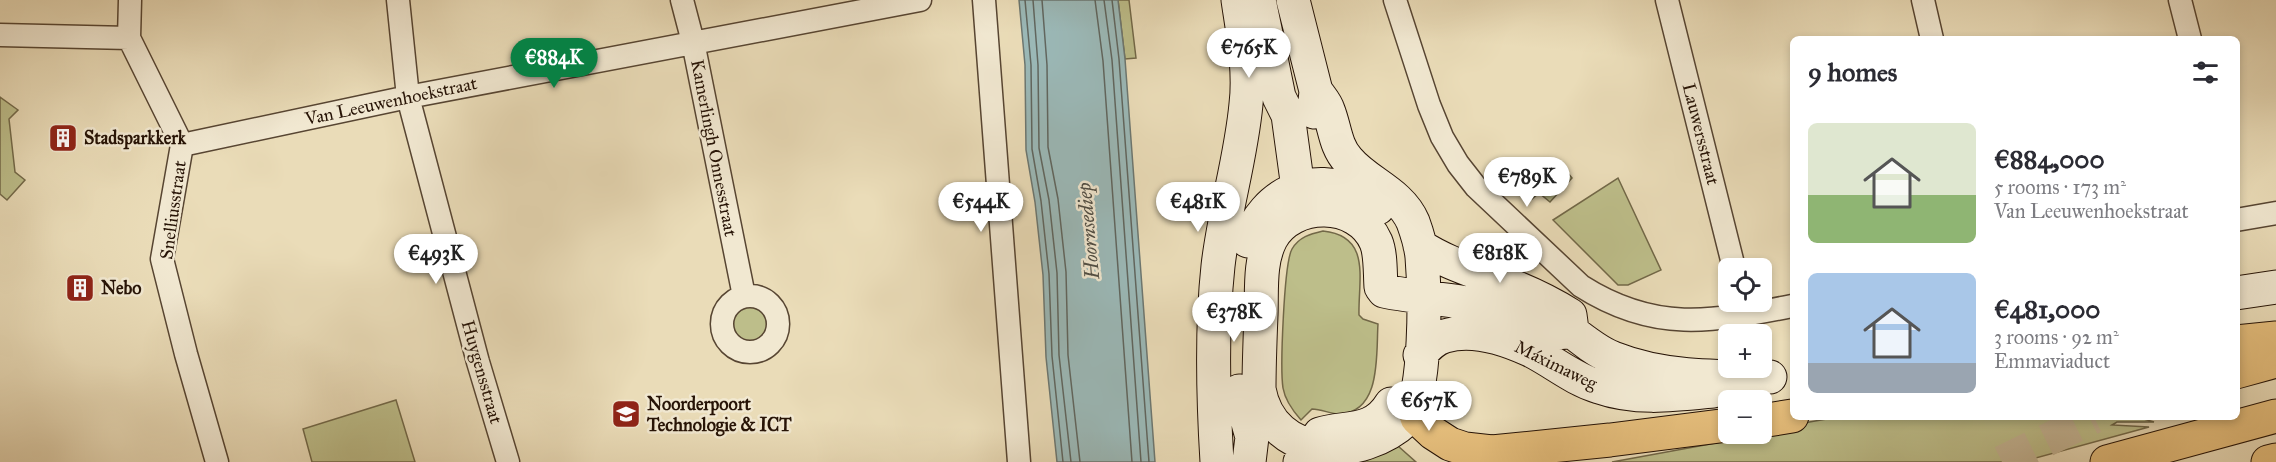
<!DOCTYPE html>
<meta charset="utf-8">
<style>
body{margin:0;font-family:"IM FELL Great Primer",serif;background:#f2f2f3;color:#2b2b33;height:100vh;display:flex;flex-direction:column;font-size:22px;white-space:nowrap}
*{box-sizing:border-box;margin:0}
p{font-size:20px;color:#7c7c81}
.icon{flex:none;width:33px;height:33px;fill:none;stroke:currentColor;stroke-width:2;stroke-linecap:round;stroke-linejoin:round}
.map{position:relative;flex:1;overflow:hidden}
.side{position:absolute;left:1790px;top:36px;width:450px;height:384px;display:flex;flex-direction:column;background:#fff;border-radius:9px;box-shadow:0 3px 9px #0003}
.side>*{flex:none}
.controls{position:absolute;left:1718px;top:258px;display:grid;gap:12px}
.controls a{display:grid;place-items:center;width:54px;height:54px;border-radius:9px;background:#fff;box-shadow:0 3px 9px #0003;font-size:30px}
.price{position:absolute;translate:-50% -51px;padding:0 14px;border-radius:21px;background:#fff;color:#222;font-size:20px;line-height:39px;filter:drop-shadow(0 2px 3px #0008)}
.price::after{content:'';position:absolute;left:50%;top:36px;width:18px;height:14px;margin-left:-9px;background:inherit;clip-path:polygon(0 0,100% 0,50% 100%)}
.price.current{background:#0b8043;color:#fff}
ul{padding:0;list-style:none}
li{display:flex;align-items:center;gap:18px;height:150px;padding:0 18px}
li span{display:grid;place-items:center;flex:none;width:168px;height:120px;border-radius:9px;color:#555}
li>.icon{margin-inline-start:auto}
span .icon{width:72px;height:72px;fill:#fffc;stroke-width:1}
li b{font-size:26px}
h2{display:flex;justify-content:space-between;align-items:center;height:72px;padding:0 18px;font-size:26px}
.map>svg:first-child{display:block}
.green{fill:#bdbe8a;stroke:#726848;stroke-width:1.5}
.water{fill:#9bb9b8;stroke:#6c7771;stroke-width:1.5}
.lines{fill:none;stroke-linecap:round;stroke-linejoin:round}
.shore{stroke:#60665f;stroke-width:1.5}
.trunk-tunnel{stroke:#c3b494;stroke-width:33;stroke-dasharray:33 16;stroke-linecap:butt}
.minor-casing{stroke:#574532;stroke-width:25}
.secondary-casing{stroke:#261306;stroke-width:35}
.trunk-casing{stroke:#261306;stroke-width:35}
.minor{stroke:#f1e8d1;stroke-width:22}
.secondary{stroke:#f1e8d1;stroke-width:33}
.trunk{stroke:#e5be7c;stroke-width:33}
.labels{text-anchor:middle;stroke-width:5;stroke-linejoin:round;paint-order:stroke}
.street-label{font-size:18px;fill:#261306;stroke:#f1e8d1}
.poi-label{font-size:18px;font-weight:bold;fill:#261306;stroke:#f1e8d1;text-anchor:start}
.water-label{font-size:20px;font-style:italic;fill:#4f4d44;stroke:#f1e8d1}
</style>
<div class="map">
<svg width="2276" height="462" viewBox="0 0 2276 462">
<rect width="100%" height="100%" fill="#eadcb8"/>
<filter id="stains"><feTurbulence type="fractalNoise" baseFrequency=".00333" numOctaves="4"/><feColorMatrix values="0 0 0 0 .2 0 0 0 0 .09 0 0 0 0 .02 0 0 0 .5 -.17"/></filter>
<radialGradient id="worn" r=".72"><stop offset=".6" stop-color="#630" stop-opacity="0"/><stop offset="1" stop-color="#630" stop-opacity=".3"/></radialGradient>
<path class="green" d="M1118 0H1129L1136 58 1125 59Z
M0 97 18 110 9 119 15 172 25 180 7 200 0 194Z
M1558 161 1572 178 1550 202 1539 193 1532 199 1506 174Z
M1618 178 1661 270 1628 285H1618L1553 220Z
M1323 231C1372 236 1358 280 1359 315L1363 319 1378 324C1376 353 1382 413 1339 414 1330 414 1322 409 1312 409L1301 420C1293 411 1285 400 1283 388 1280 368 1284 263 1292 249 1299 237 1310 234 1323 231Z
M731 324a19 19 0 1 1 38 0a19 19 0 1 1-38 0Z
M396 400 415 462H312L303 429Z
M1838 417H2137L2154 422H2117L2112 425 2149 427 2021 462H1612L1743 438 1798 424Z
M1398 446 1416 462H1362Z"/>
<path class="water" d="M1019 0H1118L1125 59 1155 462H1057L1046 357 1043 275 1035 202 1026 150 1025 65Z"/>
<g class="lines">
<path class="shore" d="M1025 0 1031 65 1032 149 1041 201 1049 274 1052 356 1063 462
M1033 0 1038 65 1039 148 1049 200 1057 273 1059 355 1071 462
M1042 0 1047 65 1048 147 1058 199 1066 272 1068 355 1080 462
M1095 0 1103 61 1132 462
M1104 0 1112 60 1141 462
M1112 0 1119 59 1149 462"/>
<path class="trunk-tunnel" d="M2002 462 2094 417"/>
<g class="minor-casing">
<path id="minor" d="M130 0 129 38 182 145 162 259 186 354 217 462
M398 0 408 97 478 362 508 462
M682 0 693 42 744 296
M984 0 1019 462
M1395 0 1429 105 1442 137 1458 164 1476 187 1581 286C1655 333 1711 322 1792 306
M1667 0 1734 268
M1923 0 1932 39
M2180 0 2190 39
M0 35 129 38
M182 145 408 97 920 0
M2236 220 2276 213
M722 324a28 28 0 1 1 56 0a28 28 0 1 1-56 0Z"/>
</g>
<g class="secondary-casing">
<path id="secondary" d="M1259 0 1279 97 1288 115 1297 181 1294 209
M1293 0 1316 91 1314 112
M1316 91C1320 97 1326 103 1328 110 1335 127 1335 146 1348 160 1367 183 1400 192 1413 222 1417 233 1421 246 1422 257 1425 292 1427 392 1407 419 1362 462 1272 462 1259 389 1259 364 1260 340 1261 315 1262 290 1259 262 1271 239 1292 200 1358 200 1376 242 1381 254 1380 273 1381 287L1384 291C1421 299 1461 299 1498 309 1517 315 1534 326 1554 332 1559 334 1566 332 1572 331
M1248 241C1264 194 1312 170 1358 194 1365 197 1371 203 1378 208
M1420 246C1446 263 1474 271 1502 282 1526 291 1548 301 1570 315L1572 330
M2236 293 2276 287
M1556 319C1572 331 1594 351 1613 358 1663 378 1718 377 1770 377
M1420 355C1427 347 1434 339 1445 336 1472 328 1506 339 1530 350 1554 362 1573 379 1599 387 1636 400 1674 395 1713 391
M1239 391 1252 437 1249 462
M1217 462C1213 397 1211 331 1218 266 1224 212 1241 159 1246 104 1250 70 1243 34 1238 0
M1300 462 1320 434C1346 426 1373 434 1391 404"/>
</g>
<g class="trunk-casing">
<path id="trunk" d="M2236 342 2276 338
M2236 372 2276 361
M1414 405 1417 418 1433 433 1450 444 1465 449 1492 452 1610 440 1728 425
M1761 421 1792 416
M2107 462 2276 416
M2268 462 2276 460"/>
</g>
<use href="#minor" class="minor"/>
<use href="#secondary" class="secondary"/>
<use href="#trunk" class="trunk"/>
</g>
<defs>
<g id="building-square" transform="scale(1.5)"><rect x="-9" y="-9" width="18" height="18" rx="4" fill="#8f2418" stroke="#f1e8d1"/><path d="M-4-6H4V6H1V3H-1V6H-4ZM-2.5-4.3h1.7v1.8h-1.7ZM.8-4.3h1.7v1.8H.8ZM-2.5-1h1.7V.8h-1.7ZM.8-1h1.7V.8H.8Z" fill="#fff"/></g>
<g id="university-square" transform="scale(1.5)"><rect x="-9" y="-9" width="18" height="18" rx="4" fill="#8f2418" stroke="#f1e8d1"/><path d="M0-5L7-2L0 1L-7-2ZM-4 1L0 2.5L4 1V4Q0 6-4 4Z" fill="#fff"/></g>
</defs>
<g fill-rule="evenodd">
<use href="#building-square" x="63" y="138"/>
<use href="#building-square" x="80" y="288"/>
<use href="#university-square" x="626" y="414"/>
</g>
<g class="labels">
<g class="street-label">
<text transform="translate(391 101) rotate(-12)" y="6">Van Leeuwenhoekstraat</text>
<text transform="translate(1701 134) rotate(76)" y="6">Lauwersstraat</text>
<text transform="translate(714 148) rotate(79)" y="6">Kamerlingh Onnesstraat</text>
<text transform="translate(173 210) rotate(-82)" y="6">Snelliusstraat</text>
<text transform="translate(1556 365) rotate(26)" y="6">Máximaweg</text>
<text transform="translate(482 372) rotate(74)" y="6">Huygensstraat</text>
</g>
<g class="poi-label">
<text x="84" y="144">Stadsparkkerk</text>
<text x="101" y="294">Nebo</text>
<text x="647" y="410">Noorderpoort<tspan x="647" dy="21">Technologie &amp; ICT</tspan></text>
</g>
<g class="water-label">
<text transform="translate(1088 231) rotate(-95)" y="7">Hoornsediep</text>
</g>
</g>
<rect width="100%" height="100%" filter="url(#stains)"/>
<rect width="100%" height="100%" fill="url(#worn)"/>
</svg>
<div class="controls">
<a><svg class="icon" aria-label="locate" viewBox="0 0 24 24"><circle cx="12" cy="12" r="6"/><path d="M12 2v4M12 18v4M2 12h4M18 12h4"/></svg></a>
<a>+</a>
<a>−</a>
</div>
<b class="price" style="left:1249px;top:79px">€765K</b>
<b class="price current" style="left:554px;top:89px">€884K</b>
<b class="price" style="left:1527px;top:208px">€789K</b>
<b class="price" style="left:981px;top:233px">€544K</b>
<b class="price" style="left:1198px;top:233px">€481K</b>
<b class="price" style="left:1500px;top:284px">€818K</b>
<b class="price" style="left:436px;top:285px">€493K</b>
<b class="price" style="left:1234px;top:343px">€378K</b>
<b class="price" style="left:1429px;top:432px">€657K</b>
<section class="side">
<h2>9 homes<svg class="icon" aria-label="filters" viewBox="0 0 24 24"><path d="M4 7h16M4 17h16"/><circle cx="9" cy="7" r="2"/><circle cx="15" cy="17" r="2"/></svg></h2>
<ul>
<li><span style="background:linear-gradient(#dfe7d0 60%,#8fb573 0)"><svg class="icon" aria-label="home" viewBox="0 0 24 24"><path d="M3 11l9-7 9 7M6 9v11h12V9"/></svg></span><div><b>€884,000</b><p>5 rooms · 173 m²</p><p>Van Leeuwenhoekstraat</p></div></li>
<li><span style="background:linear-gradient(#a9c7e8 75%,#9aa5b1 0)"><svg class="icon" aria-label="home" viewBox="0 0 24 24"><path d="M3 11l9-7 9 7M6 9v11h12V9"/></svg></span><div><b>€481,000</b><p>3 rooms · 92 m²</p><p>Emmaviaduct</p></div></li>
</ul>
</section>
</div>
